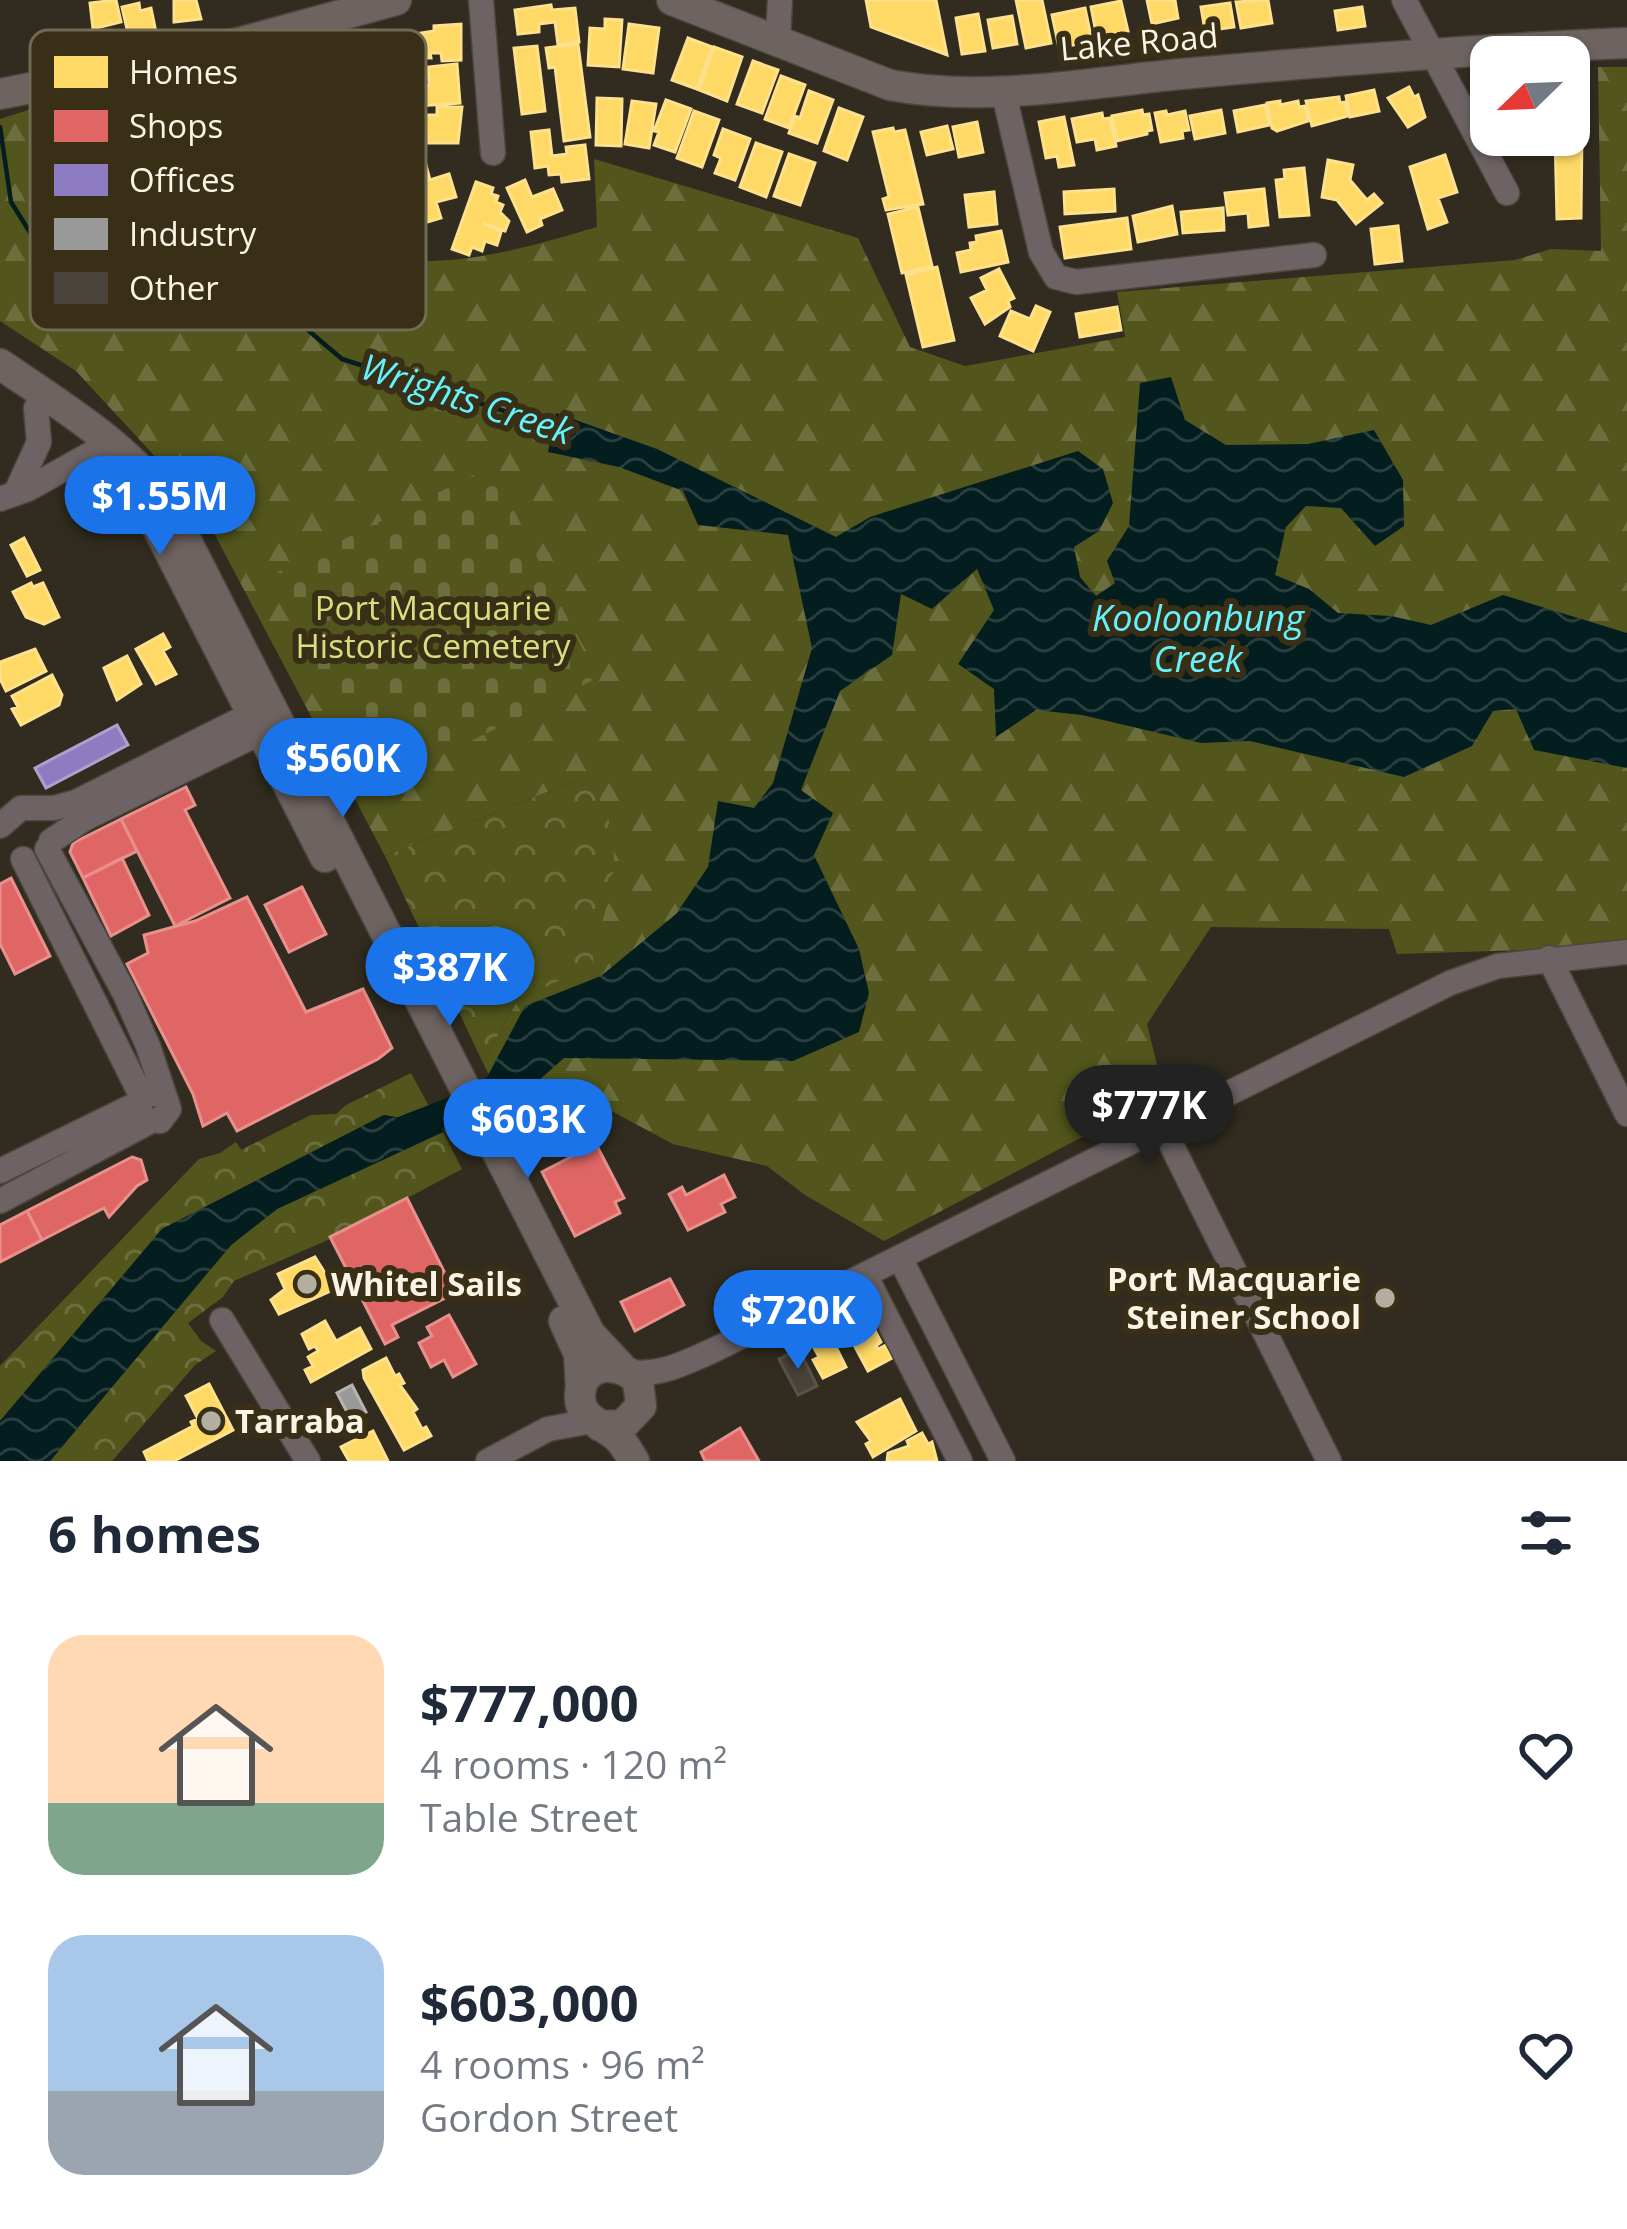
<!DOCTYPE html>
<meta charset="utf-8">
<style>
body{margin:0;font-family:"Open Sans",sans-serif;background:#f2f2f3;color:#1f2937;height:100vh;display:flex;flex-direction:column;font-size:45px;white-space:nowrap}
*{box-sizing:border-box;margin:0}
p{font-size:39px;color:#747a83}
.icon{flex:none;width:66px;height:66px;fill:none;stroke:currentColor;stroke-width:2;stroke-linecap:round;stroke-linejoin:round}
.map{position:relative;height:1461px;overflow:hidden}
.details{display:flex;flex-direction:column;background:#fff;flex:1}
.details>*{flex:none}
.needle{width:78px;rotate:247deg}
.controls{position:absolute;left:1470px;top:36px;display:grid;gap:24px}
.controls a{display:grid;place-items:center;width:120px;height:120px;border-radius:24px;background:#fff;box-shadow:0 3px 9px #0004;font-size:60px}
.price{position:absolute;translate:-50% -102px;padding:0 27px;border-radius:42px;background:#1a73e8;color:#fff;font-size:39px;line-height:78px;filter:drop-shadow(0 3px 6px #0008)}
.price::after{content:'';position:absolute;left:50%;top:72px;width:36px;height:27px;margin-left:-18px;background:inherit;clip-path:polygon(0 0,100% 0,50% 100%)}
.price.current{background:#222;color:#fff}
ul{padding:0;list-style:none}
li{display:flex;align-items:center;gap:36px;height:300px;padding:0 48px}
li span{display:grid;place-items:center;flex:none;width:336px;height:240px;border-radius:36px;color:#555}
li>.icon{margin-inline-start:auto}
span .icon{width:144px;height:144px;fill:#fffc;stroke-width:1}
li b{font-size:51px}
h2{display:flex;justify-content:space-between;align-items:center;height:144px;padding:0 48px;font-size:51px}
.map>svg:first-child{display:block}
.forest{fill:url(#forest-firs)}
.cemetery{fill:url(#cemetery-stones)}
.park{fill:url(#park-crowns)}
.water{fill:url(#water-waves)}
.homes{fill:#ffd966;stroke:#fde18c;stroke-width:3}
.shops{fill:#e06666;stroke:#e8918c;stroke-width:3}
.offices{fill:#8e7cc3;stroke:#aea0cd;stroke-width:3}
.industry{fill:#999;stroke:#b6b4b0;stroke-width:3}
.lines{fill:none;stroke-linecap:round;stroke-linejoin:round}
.stream{stroke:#041e1f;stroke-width:4.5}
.river{stroke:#041e1f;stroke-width:27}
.building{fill:#4a433b;stroke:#5a5249;stroke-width:3}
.minor-casing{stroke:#4b473c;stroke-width:27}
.major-casing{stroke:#4b473c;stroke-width:33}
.minor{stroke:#6d6364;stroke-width:24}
.major{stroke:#6d6360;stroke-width:30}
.poi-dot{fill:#b3aea0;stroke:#392f17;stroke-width:4.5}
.labels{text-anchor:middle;stroke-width:12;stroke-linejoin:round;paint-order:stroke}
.street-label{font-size:33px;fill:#f9f4e5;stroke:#392f17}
.park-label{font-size:33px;fill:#d7e07e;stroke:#392f17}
.poi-label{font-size:33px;font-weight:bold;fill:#f9f4e5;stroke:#392f17;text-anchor:start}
.water-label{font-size:36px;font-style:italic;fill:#64f3fc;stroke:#392f17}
.key{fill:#392f17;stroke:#736a55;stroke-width:3}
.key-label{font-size:33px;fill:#f9f4e5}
</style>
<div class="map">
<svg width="1627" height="1461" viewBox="0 0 1627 1461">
<defs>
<pattern id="forest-firs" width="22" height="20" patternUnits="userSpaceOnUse" patternTransform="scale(3)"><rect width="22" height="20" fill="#52561c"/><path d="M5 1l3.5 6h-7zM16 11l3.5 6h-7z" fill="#6c6f3d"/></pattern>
<pattern id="cemetery-stones" width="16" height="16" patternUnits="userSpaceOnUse" patternTransform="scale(3)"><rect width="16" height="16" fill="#52561c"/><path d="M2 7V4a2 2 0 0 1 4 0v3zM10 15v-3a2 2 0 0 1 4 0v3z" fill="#6c6f3d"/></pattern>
<pattern id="park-crowns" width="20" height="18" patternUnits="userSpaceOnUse" patternTransform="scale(3)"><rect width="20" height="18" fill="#52561c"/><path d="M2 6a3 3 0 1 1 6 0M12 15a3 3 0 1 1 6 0" fill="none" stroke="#6c6f3d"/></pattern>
<pattern id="water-waves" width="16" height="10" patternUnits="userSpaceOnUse" patternTransform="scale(3)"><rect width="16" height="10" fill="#041e1f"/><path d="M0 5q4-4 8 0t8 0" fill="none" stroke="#293f3f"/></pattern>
</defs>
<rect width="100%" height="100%" fill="#312c1f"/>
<path class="forest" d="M1598 67H1627V947L1397 954 1389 929 1211 927 1147 1024 1164 1094 884 1241 805 1195 767 1166 673 1144 587 1098 514 1126 483 1063 517 1001 592 963 583 778 385 856 198 503 76 371 0 321V119L35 108 55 178 141 173 396 102 398 260C467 266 532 246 597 227L594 159 858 238 910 347 965 366 1125 337 1117 292 1515 260 1551 249 1601 251Z"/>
<path class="cemetery" d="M492 466 597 678 375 789 270 576Z"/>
<path class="park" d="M583 778C637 836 607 895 592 964L517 1001 483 1063 385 856Z
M411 1073 430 1108 407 1119 384 1115 162 1229 0 1421V1366L199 1159 220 1153 236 1142 241 1150 311 1115 336 1114 346 1105Z
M443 1132 462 1169 330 1239 234 1281 223 1297 188 1323 201 1341 216 1351 195 1365 112 1461H50L231 1245 277 1209Z"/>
<path class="water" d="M1171 377 1185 420 1226 445 1308 444 1374 430 1403 480 1404 526 1375 546 1341 508 1306 506 1286 527 1275 575 1309 589 1338 613 1391 616 1431 625 1503 595 1627 633V768L1534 750 1516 709 1493 711 1472 746 1404 777 1250 741 1201 743 1082 715 1036 710 996 737 994 689 958 664 994 610 977 569 932 609 901 594 892 655 840 691 801 790 833 813 814 855 859 949 869 993 859 1032 793 1061 564 1058 501 1114 485 1081 525 1006 601 976 676 914 708 867 718 801 754 808 773 783 812 648 788 535 698 525 683 491 619 467 548 452 556 413 657 449 836 537 870 517 1078 451 1103 469 1113 503 1099 531 1074 547 1080 577 1096 596 1115 583 1107 561 1129 526 1140 383Z
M430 1108 443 1132 277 1209 231 1245 50 1461H0V1421L162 1229 384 1115 407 1119Z"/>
<path class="homes" d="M116 0 121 22 93 29 90 3Z
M174 0H196L201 19 174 22Z
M866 0H936L947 55 871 27Z
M1016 0H1042L1051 43 1026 48Z
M1147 0H1175L1178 18 1152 24Z
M1268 0 1272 23 1241 28 1236 2Z
M1121 1 1128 31 1097 38 1091 7Z
M139 3 140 11 151 8 156 32 129 38 122 7Z
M1230 3 1234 27 1205 31 1201 7Z
M551 5 552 10 575 8 579 42 558 45 555 22 539 24V32L518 34 515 10Z
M1362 7 1365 26 1338 30 1335 11Z
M1085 8 1092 41 1059 48 1052 15Z
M978 14 985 51 962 54 956 18Z
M1012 16 1017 44 993 48 988 20Z
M605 19 622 20 619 67 588 65 590 28 605 29Z
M461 24V60L442 61 441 53H430L431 58 398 57 396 37 434 31V26Z
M629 24 659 28 653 73 623 69Z
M688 38 712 47 697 89 672 80Z
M578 44 590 137 564 141 555 67 549 68 546 48Z
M537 46 545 111 522 114 514 48Z
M714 47 742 57 727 101 699 90Z
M753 61 778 70 762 113 737 104Z
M457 64 460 103 418 106 416 87 429 85 428 67Z
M781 76 805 85 789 128 765 119Z
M1569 79H1585L1587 130 1582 131 1581 218 1557 219 1555 135H1569Z
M1409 87 1414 97 1418 95 1425 117 1408 127 1388 98Z
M1374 90 1379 111 1350 117 1346 96Z
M809 91 833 100 817 143 789 133 795 116 800 118Z
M1339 97 1340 103 1345 102 1348 116 1312 126 1306 101Z
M597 98 622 99 621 146 596 145Z
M666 100 691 109 675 152 654 145 659 132 654 131Z
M632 101 656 104 649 148 625 144Z
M1280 101V105L1298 101 1299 107 1305 106 1308 121 1277 131 1272 128 1267 103Z
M1265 105 1269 125 1238 132 1234 111Z
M437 107H462L458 143H421L413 157H397V115H437Z
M839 108 863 117 847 160 824 151Z
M1142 110 1143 115 1149 114 1152 130 1147 131V134L1117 141 1112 116Z
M1221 110 1225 133 1195 139 1190 116Z
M694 111 719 120 702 167 677 158Z
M1166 111 1167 115 1185 111 1189 130 1182 131 1183 138 1161 142 1155 113Z
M1102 113 1103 119 1110 118 1116 146 1097 150 1095 139 1077 142 1072 119Z
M1064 117 1074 165 1059 167 1057 156 1046 158 1039 122Z
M977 122 983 152 959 157 953 127Z
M947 126 953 149 927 155 921 132Z
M893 128 894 132 905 130 923 204 886 210 883 199 889 197 873 132Z
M723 129 750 139 735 180 715 173 721 158 714 155Z
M549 130 552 156 567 154 566 147 585 145 589 179 562 182 561 174 549 175 548 166 535 168 531 132Z
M756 143 782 152 766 197 740 187Z
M789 154 815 163 800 205 774 196Z
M1445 155 1457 192 1438 198 1447 222 1428 229 1410 167Z
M1328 160 1353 165 1350 180 1367 200 1374 194 1382 203 1356 224 1337 200 1322 197Z
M426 165 430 180 449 174 456 197 436 202 441 218 414 226 398 173Z
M1304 168 1309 215 1280 217 1276 180 1285 179 1284 170Z
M525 180 532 197 553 189 562 210 540 219 542 225 527 232 507 188Z
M476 182 493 188 491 194 498 196 496 202 503 205 500 212 509 221 505 231 483 223 501 232 497 245 485 241 482 251 472 247 469 255 452 249Z
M1114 189 1115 211 1065 214 1064 192Z
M1264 189 1268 225 1249 227 1248 213 1228 215 1225 193Z
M994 192 997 224 969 227 965 195Z
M1172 206 1177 234 1138 242 1133 216Z
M918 207 932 266 902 273 888 214Z
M1223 208 1224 230 1183 233 1181 212Z
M1127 218 1131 249 1065 258 1060 227Z
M1398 226 1402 261 1375 264 1371 229Z
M1001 231 1008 262 961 272 957 253 971 250 970 243 977 242 976 236Z
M937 267 954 340 923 347 906 275Z
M999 269 1014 298 1008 301 1010 307 985 324 971 298 987 290 981 278Z
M1036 306 1050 312 1033 351 1000 336 1011 311 1030 319Z
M1117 307 1121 330 1080 337 1076 314Z
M24 538 40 570 27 576 11 545Z
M31 583 33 587 43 583 59 617 44 624 26 617 13 592Z
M163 634 170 647 163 651 176 674 156 684 136 649Z
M35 649 46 671 6 691 0 679V662Z
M127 656 141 684 117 700 104 668Z
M52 675 62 695 59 705 21 725 12 709 18 707 12 696Z
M315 1257 335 1289 279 1314 271 1300 285 1289 278 1274Z
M864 1309 881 1342 876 1346 878 1349 886 1345 892 1358 868 1371 841 1321Z
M325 1321 336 1341 360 1328 371 1349 311 1382 305 1370 313 1366 308 1357 318 1351 315 1346 309 1349 302 1334Z
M824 1340 826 1344 833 1341 846 1367 823 1378 813 1360 819 1357 813 1346Z
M386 1358 395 1376 399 1374 404 1383 400 1385 417 1409 413 1412 422 1429 426 1427 431 1436 404 1450 364 1378 363 1370Z
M209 1384 233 1430 174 1461H148L144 1452 193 1426 191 1422 198 1419 186 1396Z
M900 1399 916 1431 873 1457 866 1444 871 1441 857 1422Z
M373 1431 388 1461H349L341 1447Z
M922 1433 928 1444 932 1442 937 1461H887L888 1453 909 1446 907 1441Z"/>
<path class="shops" d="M186 787 195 805 185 810 230 898 175 926 121 819Z
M121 819 137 851 83 878 70 852 73 843Z
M122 858 149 915 111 936 83 878Z
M11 878 50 956 15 974 0 944V884Z
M302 887 326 934 289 952 265 905Z
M247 897 306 1012 363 989 392 1048 378 1059 237 1131 227 1113 203 1126 193 1094 127 964 148 953 144 935 195 921Z
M596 1144 624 1198 615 1202 620 1213 575 1236 542 1172Z
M132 1157 141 1160 147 1180 137 1186 109 1217 104 1208 42 1240 27 1211Z
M724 1175 735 1197 721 1204 725 1212 688 1230 669 1194 682 1187 686 1195Z
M407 1198 455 1293 392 1325 398 1337 385 1344 330 1237Z
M27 1211 42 1240 0 1262V1225Z
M670 1279 684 1305 635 1331 621 1302Z
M449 1315 476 1364 453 1377 444 1360 431 1367 419 1343 432 1336 427 1327Z
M740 1428 759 1461H705L701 1452Z"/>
<path class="offices" d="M117 725 128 745 46 788 35 768Z"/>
<path class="industry" d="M352 1385 366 1412 351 1420 337 1393Z"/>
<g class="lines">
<path class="stream" d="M0 127 11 202 41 250 251 282 342 359 557 428"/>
<path class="river" d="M404 1129 495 1094"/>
</g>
<path class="building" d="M799 1349 817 1386 798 1395 779 1359Z"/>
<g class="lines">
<g class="minor-casing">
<path id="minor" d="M481 0 493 153
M1404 0 1507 193
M778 39 780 0
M1003 90 1041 252 1056 277 1076 282 1314 255
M17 490 39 442 36 408
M0 499 28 489 94 452
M0 826 21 808H54L76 802 266 707
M51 841 84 819 278 724
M47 849 125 994 148 1046 169 1109 160 1121 145 1120 139 1112 141 1098 149 1093 163 1096
M23 859 142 1097
M1549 958 1627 1114
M1162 1126 1329 1461
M0 1171 139 1103
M0 1201 149 1122
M901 1260 1003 1461
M866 1277 960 1461
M222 1320 308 1461
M630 1372C662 1376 686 1362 714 1350L1450 983 1498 966 1627 952
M488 1461 548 1429 592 1421"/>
</g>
<g class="major-casing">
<path id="major" d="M672 0 890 85C984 103 1086 83 1181 74 1329 61 1478 49 1627 43
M0 94 187 57 396 0
M0 364C57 403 122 442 164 497L590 1334 620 1366
M129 486 149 511 325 857
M564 1321 579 1354 581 1389
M600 1426 623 1425 641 1406 638 1381C621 1360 582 1361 580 1394 578 1419 602 1423 617 1437 624 1443 629 1453 634 1461"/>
</g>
<use href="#minor" class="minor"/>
<use href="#major" class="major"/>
</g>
<g class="poi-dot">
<circle cx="307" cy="1284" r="12"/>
<circle cx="1385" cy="1298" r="12"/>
<circle cx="211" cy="1421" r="12"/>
</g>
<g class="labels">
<g class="street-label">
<text transform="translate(1139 42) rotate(-5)" y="12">Lake Road</text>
</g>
<g class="park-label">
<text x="433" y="620">Port Macquarie<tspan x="433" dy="38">Historic Cemetery</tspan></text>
</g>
<g class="poi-label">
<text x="1361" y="1291" text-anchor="end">Port Macquarie<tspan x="1361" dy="38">Steiner School</tspan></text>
<text x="331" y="1296">Whitel Sails</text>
<text x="235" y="1433">Tarraba</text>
</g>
<g class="water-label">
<text transform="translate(467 399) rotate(18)" y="13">Wrights Creek</text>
<text x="1198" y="631">Kooloonbung<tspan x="1198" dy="41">Creek</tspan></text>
</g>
</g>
<rect x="30" y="30" width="396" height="300" rx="18" class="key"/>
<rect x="54" y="56" width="54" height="32" fill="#ffd966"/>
<rect x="54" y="110" width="54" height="32" fill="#e06666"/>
<rect x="54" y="164" width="54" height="32" fill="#8e7cc3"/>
<rect x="54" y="218" width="54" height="32" fill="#999"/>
<rect x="54" y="272" width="54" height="32" fill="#4a433b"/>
<g class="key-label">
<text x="129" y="84">Homes</text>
<text x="129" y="138">Shops</text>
<text x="129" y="192">Offices</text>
<text x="129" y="246">Industry</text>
<text x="129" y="300">Other</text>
</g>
</svg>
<div class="controls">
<a><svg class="needle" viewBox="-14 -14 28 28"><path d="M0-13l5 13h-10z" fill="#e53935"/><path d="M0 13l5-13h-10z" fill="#747a83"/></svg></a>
</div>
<b class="price" style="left:160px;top:558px">$1.55M</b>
<b class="price" style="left:343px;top:820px">$560K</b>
<b class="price" style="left:450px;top:1029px">$387K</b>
<b class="price current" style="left:1149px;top:1167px">$777K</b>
<b class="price" style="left:528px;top:1181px">$603K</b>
<b class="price" style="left:798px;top:1372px">$720K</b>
</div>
<section class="details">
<h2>6 homes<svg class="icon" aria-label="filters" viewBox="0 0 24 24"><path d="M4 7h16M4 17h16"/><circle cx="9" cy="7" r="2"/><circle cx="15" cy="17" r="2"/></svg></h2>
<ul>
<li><span style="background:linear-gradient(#ffd9b3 70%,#7fa58c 0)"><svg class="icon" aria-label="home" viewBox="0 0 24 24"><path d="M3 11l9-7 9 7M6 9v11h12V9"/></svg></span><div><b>$777,000</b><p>4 rooms · 120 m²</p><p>Table Street</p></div><svg class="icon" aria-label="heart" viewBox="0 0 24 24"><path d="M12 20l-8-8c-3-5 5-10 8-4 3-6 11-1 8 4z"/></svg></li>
<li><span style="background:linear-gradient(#a9c7e8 65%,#9aa5b1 0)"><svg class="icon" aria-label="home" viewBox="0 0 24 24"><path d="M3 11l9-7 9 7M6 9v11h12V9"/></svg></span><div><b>$603,000</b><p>4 rooms · 96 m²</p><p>Gordon Street</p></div><svg class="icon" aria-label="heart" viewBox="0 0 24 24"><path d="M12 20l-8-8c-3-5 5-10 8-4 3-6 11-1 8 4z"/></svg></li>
</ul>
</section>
